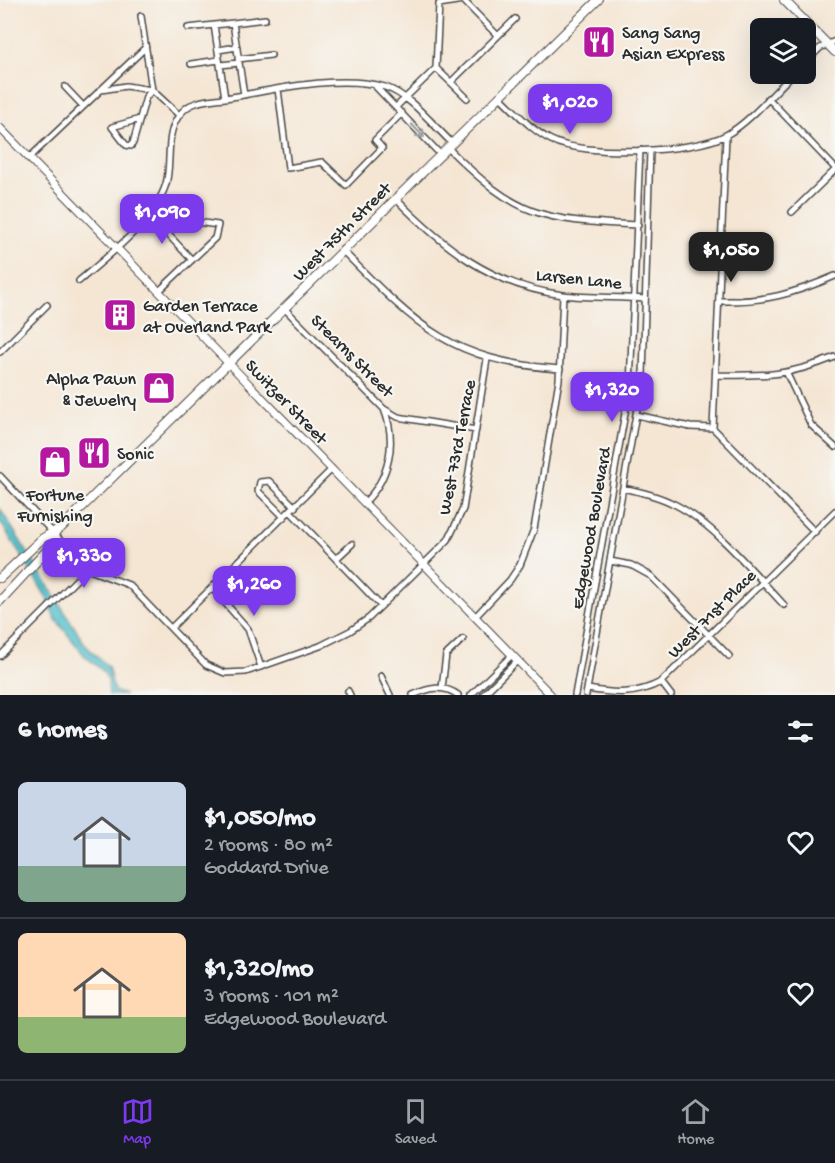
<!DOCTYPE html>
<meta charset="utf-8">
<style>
body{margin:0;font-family:"Gochi Hand",sans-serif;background:#242831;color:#f1f3f6;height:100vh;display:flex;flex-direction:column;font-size:22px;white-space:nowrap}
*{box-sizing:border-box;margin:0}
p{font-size:20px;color:#9ea1a6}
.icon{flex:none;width:33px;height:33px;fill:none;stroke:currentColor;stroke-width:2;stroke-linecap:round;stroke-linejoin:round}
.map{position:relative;height:695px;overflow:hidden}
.sheet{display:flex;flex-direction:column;background:#171b24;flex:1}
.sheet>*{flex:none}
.fabs{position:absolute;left:750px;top:18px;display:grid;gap:12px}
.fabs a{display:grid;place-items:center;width:66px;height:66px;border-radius:9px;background:#171b24;box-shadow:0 6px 24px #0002;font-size:30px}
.price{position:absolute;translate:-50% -51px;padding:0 14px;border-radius:12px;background:#7c3aed;color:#fff;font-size:20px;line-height:39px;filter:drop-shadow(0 2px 3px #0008)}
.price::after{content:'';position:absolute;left:50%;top:36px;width:18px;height:14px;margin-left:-9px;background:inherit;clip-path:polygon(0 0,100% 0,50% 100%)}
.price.selected{background:#222;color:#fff}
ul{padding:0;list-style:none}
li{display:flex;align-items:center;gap:18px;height:150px;padding:0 18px}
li+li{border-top:2px solid #363941}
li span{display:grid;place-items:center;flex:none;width:168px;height:120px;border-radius:9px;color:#555}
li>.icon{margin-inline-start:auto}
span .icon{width:72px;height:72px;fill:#fffc;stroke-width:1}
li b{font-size:26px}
h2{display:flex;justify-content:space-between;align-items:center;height:72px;padding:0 18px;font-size:26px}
.tab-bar{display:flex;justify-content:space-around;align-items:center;height:84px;border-top:2px solid #363941;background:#171b24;font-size:16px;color:#9ea1a6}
.tab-bar a{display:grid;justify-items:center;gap:3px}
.tab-bar .selected{color:#7c3aed}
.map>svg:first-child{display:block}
.water{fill:#56c2ce;stroke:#40767c;stroke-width:1.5}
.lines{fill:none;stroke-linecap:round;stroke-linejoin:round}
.minor-casing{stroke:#494744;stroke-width:8}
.tertiary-casing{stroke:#494744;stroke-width:9}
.secondary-casing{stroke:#494744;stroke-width:10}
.minor{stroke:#fff;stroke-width:5}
.tertiary{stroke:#fff;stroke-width:7}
.secondary{stroke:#fff;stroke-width:8}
.oneway{stroke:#a0a0a0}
.labels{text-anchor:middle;stroke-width:4.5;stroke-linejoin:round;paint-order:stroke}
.poi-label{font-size:18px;fill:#2b2b2b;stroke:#f6f6f2;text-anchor:start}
.street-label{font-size:18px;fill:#2b2b2b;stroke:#f6f6f2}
</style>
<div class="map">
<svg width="835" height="695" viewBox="0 0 835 695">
<rect width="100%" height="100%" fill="#f6f6f2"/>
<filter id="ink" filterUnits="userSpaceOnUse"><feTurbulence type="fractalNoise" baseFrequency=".0167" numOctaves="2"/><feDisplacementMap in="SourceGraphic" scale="12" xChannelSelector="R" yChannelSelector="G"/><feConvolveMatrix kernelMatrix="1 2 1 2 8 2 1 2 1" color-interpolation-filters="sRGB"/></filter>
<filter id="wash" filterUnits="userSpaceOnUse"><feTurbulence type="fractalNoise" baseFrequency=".008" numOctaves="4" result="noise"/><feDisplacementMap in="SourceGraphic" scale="24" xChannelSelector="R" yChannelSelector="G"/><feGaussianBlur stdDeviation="1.35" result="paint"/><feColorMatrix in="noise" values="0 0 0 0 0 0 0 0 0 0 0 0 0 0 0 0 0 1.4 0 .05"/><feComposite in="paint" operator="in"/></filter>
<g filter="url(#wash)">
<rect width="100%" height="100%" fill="#f5e6d4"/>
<path class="water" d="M0 509 86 646 108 667 114 691 125 695H109L108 680 103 671 85 656 55 618 46 596 0 521Z"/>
</g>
<g filter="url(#ink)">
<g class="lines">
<g class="minor-casing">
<path id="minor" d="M141 16 152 90
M233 23 265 19
M188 28 214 25
M218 50 237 47
M238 59 271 55
M806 62 820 48 835 41
M191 64 219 60
M220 65 239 63
M436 68 467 98
M451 82 515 19
M65 87 83 106
M376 87 440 154
M278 89 288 168 322 162 346 185 382 148 375 140 402 113
M101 90 126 86 152 90
M152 90 179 115
M499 96C515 111 531 130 551 140 584 157 693 153 726 135 749 123 774 92 793 74
M225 98 214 25 233 23 244 95
M768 98 835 168
M396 107 436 68 439 4 463 0 498 36
M140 119 112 127 126 145 131 146 133 143 146 97 152 90
M447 147C518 218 540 220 638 225
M29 158 145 48
M395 198C443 247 492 286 563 295 590 298 618 297 645 299
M153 209 167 218 218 225 215 238 159 291
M792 212 835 170
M149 214 192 260
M342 250C416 325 449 361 560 369
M79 281C107 257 155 220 166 184 172 162 165 136 178 117 182 111 189 105 196 103 206 99 220 99 232 97 276 89 342 74 385 87 410 95 433 125 452 143
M719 301C765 302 793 294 835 276
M284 308 384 409 398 417 476 430
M0 352 47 305
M787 374 811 425 835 447
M716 375C765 376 789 376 835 357
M637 415 690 427 713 428 815 532
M713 428 726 136
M0 476 87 569 129 585 206 665 225 673 246 672 320 646 350 631 369 618 448 540 463 509 487 359
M623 488C641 492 659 496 676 505 715 525 753 572 784 605
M364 503C390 478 397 442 384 409
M290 511 381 606
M284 517 258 491 260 482 269 481 295 507
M336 559 352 544
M610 561 631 565 651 576 729 656
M212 588 248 629 261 667
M475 617 510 580 520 565 534 529 559 380 563 295
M171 628 332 469
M0 656 87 569
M381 676 390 695
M661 682 671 695
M442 688 446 655 463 639
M588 689C615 694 636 695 661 682L835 511
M348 691 350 695
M413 695C429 688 443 684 458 695
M471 695 512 655
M483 695 517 661
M575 695 630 385 640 150
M586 695 643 375 650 150"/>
</g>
<g class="tertiary-casing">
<path id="tertiary" d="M0 128 551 695"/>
</g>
<g class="secondary-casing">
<path id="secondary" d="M784 0 835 52
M0 578 43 538 62 527 598 0
M0 601 50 547 55 534"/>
</g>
<use href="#minor" class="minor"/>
<use href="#tertiary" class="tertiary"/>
<use href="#secondary" class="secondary"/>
</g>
<defs><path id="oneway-shaft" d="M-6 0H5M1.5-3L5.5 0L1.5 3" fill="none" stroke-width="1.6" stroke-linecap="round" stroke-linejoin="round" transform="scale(1.5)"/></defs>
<use class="oneway" href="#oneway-shaft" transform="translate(418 131) rotate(47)"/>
</g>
<defs>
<g id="restaurant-square" transform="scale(1.725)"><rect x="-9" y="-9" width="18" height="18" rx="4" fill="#b5179e" stroke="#f6f6f2"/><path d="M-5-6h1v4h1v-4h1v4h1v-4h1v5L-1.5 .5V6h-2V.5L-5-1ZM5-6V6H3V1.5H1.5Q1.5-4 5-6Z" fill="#fff"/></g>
<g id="building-square" transform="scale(1.725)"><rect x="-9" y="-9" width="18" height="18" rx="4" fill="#b5179e" stroke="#f6f6f2"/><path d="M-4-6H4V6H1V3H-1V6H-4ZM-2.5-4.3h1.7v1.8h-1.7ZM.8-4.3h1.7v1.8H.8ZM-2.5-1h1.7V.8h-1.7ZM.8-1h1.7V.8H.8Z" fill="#fff"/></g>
<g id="shop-square" transform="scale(1.725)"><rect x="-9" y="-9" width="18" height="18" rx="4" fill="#b5179e" stroke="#f6f6f2"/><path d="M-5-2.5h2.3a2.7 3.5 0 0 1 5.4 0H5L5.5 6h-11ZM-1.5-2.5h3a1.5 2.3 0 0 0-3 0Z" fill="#fff"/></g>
</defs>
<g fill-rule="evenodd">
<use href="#restaurant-square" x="599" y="42"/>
<use href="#building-square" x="120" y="315"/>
<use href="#shop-square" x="159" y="388"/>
<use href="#restaurant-square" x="94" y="453"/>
<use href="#shop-square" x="55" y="462"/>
</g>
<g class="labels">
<g class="poi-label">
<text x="622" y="38">Sang Sang<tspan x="622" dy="21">Asian Express</tspan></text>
<text x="143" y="311">Garden Terrace<tspan x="143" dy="21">at Overland Park</tspan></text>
<text x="136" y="384" text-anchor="end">Alpha Pawn<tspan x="136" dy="21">&amp; Jewelry</tspan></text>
<text x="117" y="459">Sonic</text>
<text x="55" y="500" text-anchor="middle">Fortune<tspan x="55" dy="21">Furnishing</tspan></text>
</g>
<g class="street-label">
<text transform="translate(341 231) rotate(-45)" y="6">West 75th Street</text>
<text transform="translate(579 278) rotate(6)" y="6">Larsen Lane</text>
<text transform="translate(353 355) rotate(45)" y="6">Stearns Street</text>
<text transform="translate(287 401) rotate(46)" y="6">Switzer Street</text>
<text transform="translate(456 447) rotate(-79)" y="6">West 73rd Terrace</text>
<text transform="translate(590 528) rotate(-80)" y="6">Edgewood Boulevard</text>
<text transform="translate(711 613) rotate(-45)" y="6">West 71st Place</text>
</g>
</g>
</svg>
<div class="fabs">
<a><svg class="icon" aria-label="layers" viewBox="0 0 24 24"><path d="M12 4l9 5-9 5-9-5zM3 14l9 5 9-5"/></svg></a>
</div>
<b class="price" style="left:570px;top:135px">$1,020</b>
<b class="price" style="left:162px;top:245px">$1,090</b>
<b class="price selected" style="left:731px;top:283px">$1,050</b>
<b class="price" style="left:612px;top:423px">$1,320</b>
<b class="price" style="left:84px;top:589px">$1,330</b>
<b class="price" style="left:254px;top:617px">$1,260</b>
</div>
<section class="sheet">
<h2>6 homes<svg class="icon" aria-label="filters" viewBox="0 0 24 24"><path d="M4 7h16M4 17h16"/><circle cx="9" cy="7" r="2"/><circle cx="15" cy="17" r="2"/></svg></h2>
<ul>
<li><span style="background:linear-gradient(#c9d6e8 70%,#7fa58c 0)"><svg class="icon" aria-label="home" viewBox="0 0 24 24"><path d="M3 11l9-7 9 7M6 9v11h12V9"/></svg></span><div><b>$1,050/mo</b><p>2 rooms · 80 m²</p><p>Goddard Drive</p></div><svg class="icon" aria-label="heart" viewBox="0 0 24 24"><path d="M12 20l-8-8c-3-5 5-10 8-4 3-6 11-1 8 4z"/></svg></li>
<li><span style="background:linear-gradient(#ffd9b3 70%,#8fb573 0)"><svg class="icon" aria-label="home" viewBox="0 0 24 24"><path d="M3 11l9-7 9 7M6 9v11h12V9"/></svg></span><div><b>$1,320/mo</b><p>3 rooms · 101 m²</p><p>Edgewood Boulevard</p></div><svg class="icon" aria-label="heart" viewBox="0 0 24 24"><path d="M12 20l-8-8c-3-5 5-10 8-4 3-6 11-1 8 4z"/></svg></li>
</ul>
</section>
<nav class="tab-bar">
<a class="selected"><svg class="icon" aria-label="map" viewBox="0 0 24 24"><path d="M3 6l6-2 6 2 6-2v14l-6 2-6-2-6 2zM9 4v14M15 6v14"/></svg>Map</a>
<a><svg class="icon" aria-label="saved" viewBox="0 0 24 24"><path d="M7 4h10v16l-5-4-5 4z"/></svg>Saved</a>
<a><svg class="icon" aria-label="home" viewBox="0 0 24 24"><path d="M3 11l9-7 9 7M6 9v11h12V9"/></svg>Home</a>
</nav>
